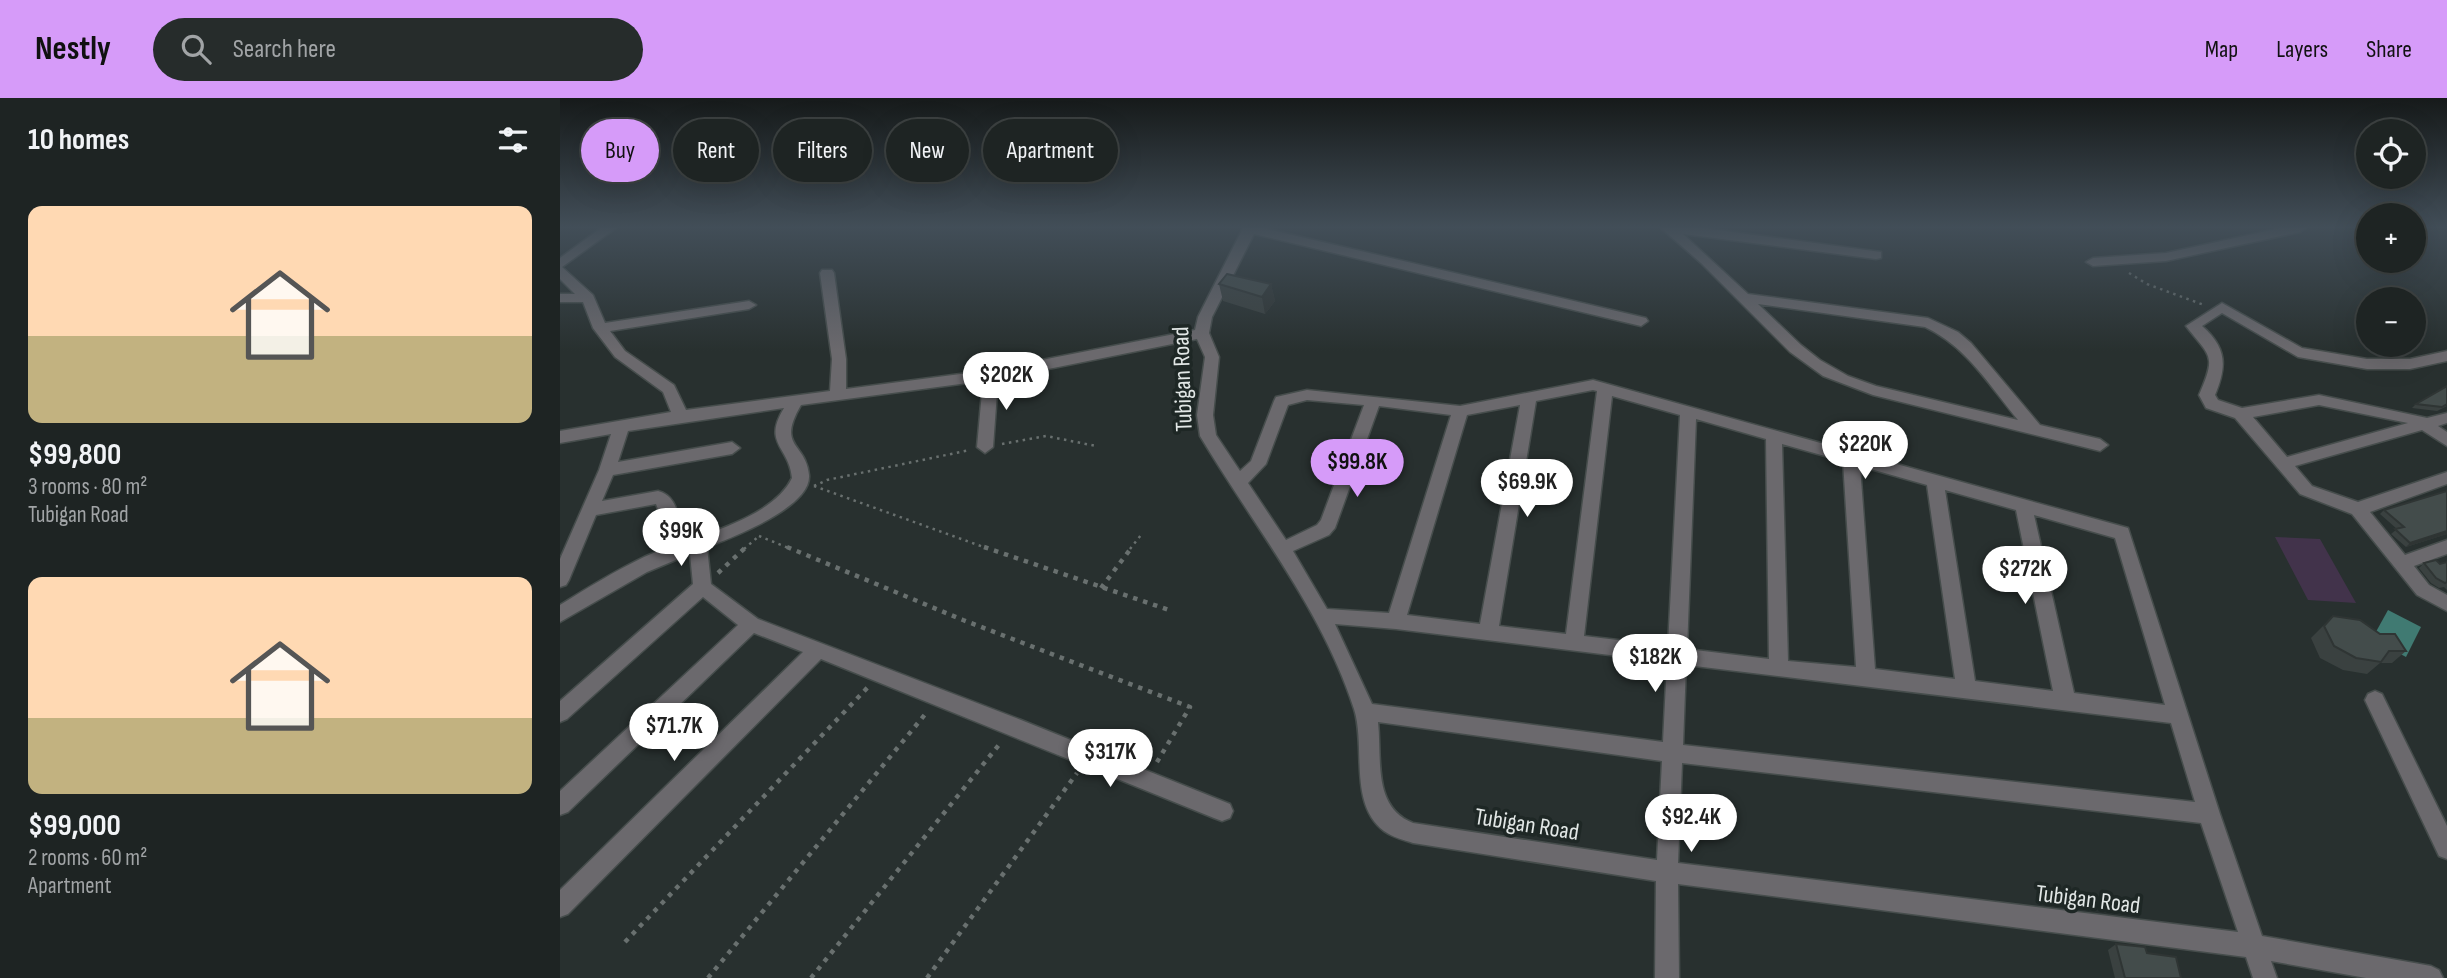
<!DOCTYPE html>
<meta charset="utf-8">
<style>
body{margin:0;font-family:"Sofia Sans Condensed",sans-serif;background:#262c2b;color:#f1f3f6;height:100vh;display:flex;flex-direction:column;font-size:26px;white-space:nowrap}
*{box-sizing:border-box;margin:0}
p{font-size:23px;color:#a1a4a6}
.icon{flex:none;width:38px;height:38px;fill:none;stroke:currentColor;stroke-width:2;stroke-linecap:round;stroke-linejoin:round}
.map{position:relative;flex:1;overflow:hidden}
.panel{display:flex;flex-direction:column;background:#1e2423;width:560px}
.panel>*{flex:none}
.hud{position:absolute;left:21px;top:21px;width:665px;height:63px;display:flex;gap:14px}
.fabs{position:absolute;left:1796px;top:21px;display:grid;gap:14px}
.fabs a{display:grid;place-items:center;width:70px;height:70px;border-radius:50%;background:#1e2423;box-shadow:0 7px 28px #0002,0 0 0 2px #3c4141;font-size:35px}
.price{position:absolute;translate:-50% -60px;padding:0 16px;border-radius:24px;background:#fff;color:#222;font-size:23px;line-height:46px;filter:drop-shadow(0 2px 4px #0008)}
.price::after{content:'';position:absolute;left:50%;top:42px;width:21px;height:16px;margin-left:-10px;background:inherit;clip-path:polygon(0 0,100% 0,50% 100%)}
.price.selected{background:#d69bf9;color:#111}
ul{padding:0;list-style:none}
li{display:grid;align-content:center;gap:14px;height:371px;padding:0 28px}
li span{display:grid;place-items:center;height:217px;border-radius:14px;color:#555}
li>.icon{margin-inline-start:auto}
span .icon{width:126px;height:126px;fill:#fffc;stroke-width:1}
li b{font-size:30px}
h2{display:flex;justify-content:space-between;align-items:center;height:84px;padding:0 28px;font-size:30px}
.tag{padding:0 24px;border-radius:32px;background:#1e2423;box-shadow:0 7px 28px #0002,0 0 0 2px #3c4141;font-size:24px;line-height:63px}
.tag.selected{background:#d69bf9;color:#111}
header{display:flex;align-items:center;gap:42px;box-sizing:border-box;height:98px;padding:0 35px;background:#d69bf9;color:#111}
header strong{font-size:33px}
nav{display:flex;gap:38px;margin-inline-start:auto;font-size:24px}
.search{width:490px;height:63px;background:#262c2b;display:flex;align-items:center;gap:18px;box-sizing:border-box;padding:0 24px;border-radius:38px;color:#a1a4a6;font-size:26px}
main{display:flex;flex:1;min-height:0}
.map>svg:first-child{display:block}
.green{fill:#42334b}
.water{fill:#407a72}
.lines{fill:none;stroke-linecap:round;stroke-linejoin:round}
.minor-casing{stroke:#464d4c;stroke-width:3}
.path-far1{stroke:#69706f;stroke-width:2.5;stroke-dasharray:2.5 4.5;stroke-linecap:butt}
.path{stroke:#69706f;stroke-width:4.5;stroke-dasharray:4.5 6;stroke-linecap:butt}
.minor{fill:#6b696d;fill-rule:evenodd}
.wall{fill:#3a4140}
.shaded-wall{fill:#2f3534}
.building{fill:#434c4b;stroke:#2f3534;stroke-width:2}
.labels{text-anchor:middle;stroke-width:7;stroke-linejoin:round;paint-order:stroke}
.street-label{font-size:24px;fill:#e2e7e6;stroke:#1e2725}
</style>
<header>
<strong>Nestly</strong>
<div class="search"><svg class="icon" aria-label="search" viewBox="0 0 24 24"><circle cx="10" cy="10" r="6"/><path d="M15 15l6 6"/></svg>Search here</div>
<nav><a>Map</a><a>Layers</a><a>Share</a></nav>
</header>
<main>
<section class="panel">
<h2>10 homes<svg class="icon" aria-label="filters" viewBox="0 0 24 24"><path d="M4 7h16M4 17h16"/><circle cx="9" cy="7" r="2"/><circle cx="15" cy="17" r="2"/></svg></h2>
<ul>
<li><span style="background:linear-gradient(#ffd9b3 60%,#c2b280 0)"><svg class="icon" aria-label="home" viewBox="0 0 24 24"><path d="M3 11l9-7 9 7M6 9v11h12V9"/></svg></span><div><b>$99,800</b><p>3 rooms · 80 m²</p><p>Tubigan Road</p></div></li>
<li><span style="background:linear-gradient(#ffd9b3 65%,#c2b280 0)"><svg class="icon" aria-label="home" viewBox="0 0 24 24"><path d="M3 11l9-7 9 7M6 9v11h12V9"/></svg></span><div><b>$99,000</b><p>2 rooms · 60 m²</p><p>Apartment</p></div></li>
</ul>
</section>
<div class="map">
<svg width="1887" height="880" viewBox="0 0 1887 880">
<rect width="100%" height="100%" fill="#28302f"/>
<path class="green" d="M1715 439 1760 441 1796 505 1748 502Z"/>
<path class="water" d="M1828 512 1861 529 1846 559 1812 541Z"/>
<g class="lines">
<g class="minor-casing">
<path id="minor" d="M41 130H56L2 169 33 197 45 225 189 203 196 207 189 211 50 233 65 253 114 287 126 312 270 293 272 261 260 175 262 172H272L274 175 286 261V291L431 272 635 232 638 219 683 130H703L1086 220 1088 223 1081 228 694 136 652 219 649 235 659 259 653 317 656 337 680 373 691 363 714 303 716 299 747 292 900 308 1033 282 1568 430 1660 716 1702 838 1871 868 1879 872 1883 880H1806L1711 863 1717 880H1693L1686 859 1118 786 1119 880H1095L1096 783 853 745C844 742 832 739 824 733 788 706 806 648 794 611 762 511 693 427 640 338L637 317 645 259 637 241 438 281 433 349 425 355 417 349 423 283 241 307C216 350 246 344 249 377 252 409 171 440 147 449L151 486 198 521 461 622 670 706 673 713 670 720 662 723 654 720 261 561 8 816 0 819V792L243 554 194 535 8 714 0 717V693L178 527 143 499 7 621 0 624V603L133 486 130 456 87 474 0 524V507C27 490 55 473 84 459 126 440 211 424 232 380 229 348 202 346 224 310L68 333 58 364 172 344 180 350 172 356 53 377 42 403 98 393C116 398 117 414 122 430L119 435H107L96 406 36 417 9 482 6 487 0 489V461L39 372 51 336 0 345V333L111 314 103 294 55 259 33 230 23 204H0V196H15L0 181V160ZM1033 292 1037 293 1006 536 939 528 976 303ZM1052 298 1120 317 1108 548 1024 538ZM747 302 804 307 761 422 757 427 726 442 688 385 706 366 728 307ZM960 307 920 526 847 517 907 317ZM819 308 891 317 829 515 767 511 733 453 769 437 775 430ZM1136 321 1206 341 1209 561 1127 551ZM1222 346 1283 363 1296 569 1228 563ZM1300 368 1367 387 1395 581 1315 571ZM1385 392 1456 412 1493 593 1415 583ZM1474 417 1555 440 1605 607 1514 595ZM775 526 836 531 1107 564 1103 644 812 606ZM1126 567 1611 625 1635 704 1123 647ZM818 624 1102 663 1097 762 853 725C812 709 822 660 818 624ZM1122 665 1641 725 1678 834 1118 765Z
M1101 130H1143L1321 154V160L1316 161 1123 136 1188 196 1368 220 1398 234 1411 245 1480 327 1540 341 1548 347 1540 353 1313 297 1263 278 1230 254 1141 165ZM1198 206 1365 229C1408 250 1428 286 1458 322L1316 288 1288 278 1260 262 1241 247Z
M1721 130H1746L1740 134 1606 163 1533 168 1526 164 1533 160 1606 155Z
M1662 205 1742 250 1807 261H1850L1887 253V263L1850 271H1807L1738 259 1662 215 1642 228C1667 250 1667 268 1655 297L1658 302 1682 310 1759 297 1867 320 1887 315V325L1878 328 1887 334V348L1862 332 1735 368 1752 388 1798 404 1887 374V386L1810 414 1845 457 1887 442V456L1854 468 1869 487 1887 497V513L1857 497 1792 416 1740 396 1675 320 1646 310 1639 297C1657 256 1650 259 1626 228ZM1759 307 1848 325 1727 359 1693 319Z
M1815 593 1822 596 1887 728V761L1879 758 1805 602 1808 596Z"/>
</g>
<path class="path-far1" d="M1569 175 1587 186 1644 207
M442 346 486 338 536 348
M254 388 267 382 410 352
M254 388 429 451
M199 438 231 451
M184 451 199 438
M570 451 581 437"/>
<path class="path" d="M227 449 403 522 630 609 594 669
M424 449 609 512
M158 475 186 449
M541 490 572 449
M65 844 309 588
M148 880 367 614
M251 880 442 643
M367 880 517 675"/>
<use href="#minor" class="minor"/>
</g>
<path class="wall" d="M659 186H711L715 203 705 216 663 203Z
M1856 306 1887 308 1877 313 1852 310Z
M1824 412 1887 436 1846 449 1831 436 1837 431 1820 416Z
M1887 464V492L1884 489 1879 490 1871 485 1859 470 1864 465 1880 466Z
M1773 518 1846 553 1832 565H1820L1807 576 1783 572 1760 560 1751 540Z
M1556 846 1587 855 1621 880H1555L1548 852Z"/>
<path class="shaded-wall" d="M711 186 715 203 705 216 702 199Z
M1887 433V436L1846 449 1850 445Z"/>
<path class="building" d="M667 176 711 186 702 199 659 186Z
M1887 288V306L1882 309 1856 306Z
M1887 393V433L1850 445 1835 431 1844 429 1824 412Z
M1876 462 1880 466 1887 464V484L1885 485 1876 480 1864 465Z
M1773 518 1800 522 1820 536H1835L1846 553H1829L1821 564 1796 560 1774 548 1764 528Z
M1556 846 1585 849 1587 855 1616 859 1621 880H1565Z"/>
<linearGradient id="sky" x2="0" y2="1"><stop stop-color="#161a1a"/><stop offset="0.51" stop-color="#424e58"/><stop offset="1" stop-color="#424e58" stop-opacity="0"/></linearGradient>
<rect width="1887" height="253" fill="url(#sky)"/>
<g class="labels">
<g class="street-label">
<text transform="translate(622 281) rotate(-92)" y="8">Tubigan Road</text>
<text transform="translate(967 726) rotate(9)" y="8">Tubigan Road</text>
<text transform="translate(1528 801) rotate(7)" y="8">Tubigan Road</text>
</g>
</g>
</svg>
<div class="fabs">
<a><svg class="icon" aria-label="locate" viewBox="0 0 24 24"><circle cx="12" cy="12" r="6"/><path d="M12 2v4M12 18v4M2 12h4M18 12h4"/></svg></a>
<a>+</a>
<a>−</a>
</div>
<b class="price" style="left:446px;top:314px">$202K</b>
<b class="price" style="left:1305px;top:383px">$220K</b>
<b class="price selected" style="left:797px;top:401px">$99.8K</b>
<b class="price" style="left:967px;top:421px">$69.9K</b>
<b class="price" style="left:121px;top:470px">$99K</b>
<b class="price" style="left:1465px;top:508px">$272K</b>
<b class="price" style="left:1095px;top:596px">$182K</b>
<b class="price" style="left:114px;top:665px">$71.7K</b>
<b class="price" style="left:550px;top:691px">$317K</b>
<b class="price" style="left:1131px;top:756px">$92.4K</b>
<div class="hud">
<a class="tag selected">Buy</a>
<a class="tag">Rent</a>
<a class="tag">Filters</a>
<a class="tag">New</a>
<a class="tag">Apartment</a>
</div>
</div>
</main>
